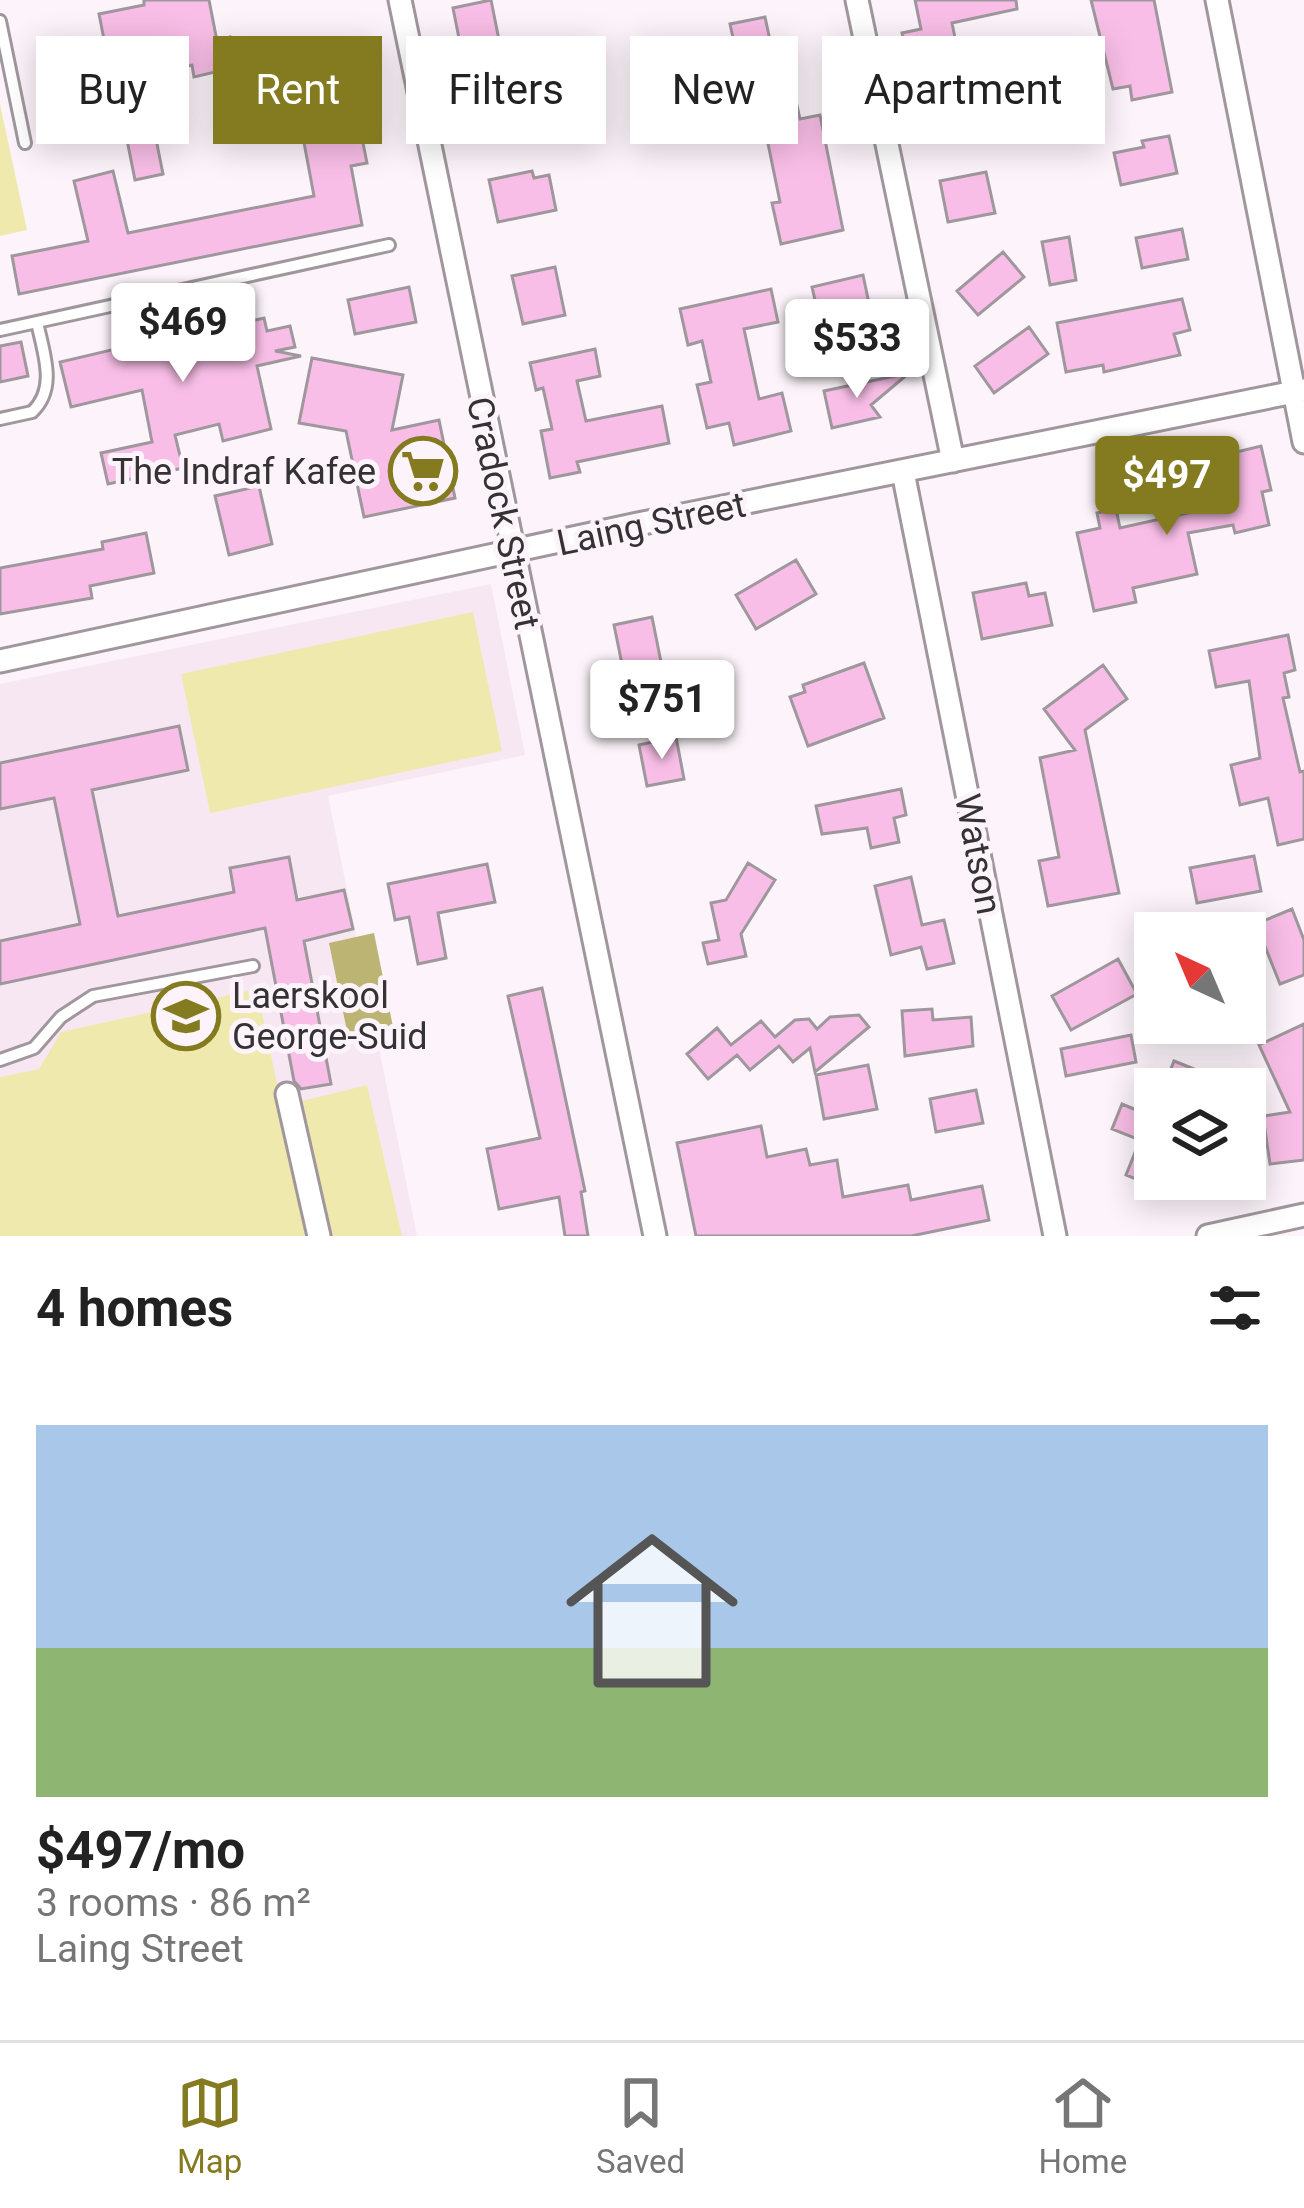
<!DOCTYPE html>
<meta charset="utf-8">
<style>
body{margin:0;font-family:Roboto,sans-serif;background:#f2f2f2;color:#222;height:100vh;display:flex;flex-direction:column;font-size:45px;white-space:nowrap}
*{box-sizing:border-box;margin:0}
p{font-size:39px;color:#767676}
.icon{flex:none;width:66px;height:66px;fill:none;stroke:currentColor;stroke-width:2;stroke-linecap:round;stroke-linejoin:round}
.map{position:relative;height:1236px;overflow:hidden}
.details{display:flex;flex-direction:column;background:#fff;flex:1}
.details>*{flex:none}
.hud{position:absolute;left:36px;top:36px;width:1233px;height:108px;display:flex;gap:24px}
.needle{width:78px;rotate:316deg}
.fabs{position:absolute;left:1134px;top:912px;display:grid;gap:24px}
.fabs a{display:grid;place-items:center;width:132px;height:132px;border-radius:0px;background:#fff;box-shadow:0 6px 30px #0003;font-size:60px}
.price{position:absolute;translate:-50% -102px;padding:0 27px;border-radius:12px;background:#fff;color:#222;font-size:39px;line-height:78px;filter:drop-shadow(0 3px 6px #0008)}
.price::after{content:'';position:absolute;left:50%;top:72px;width:36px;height:27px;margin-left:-18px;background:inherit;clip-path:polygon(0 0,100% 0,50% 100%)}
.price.selected{background:#847b20;color:#fff}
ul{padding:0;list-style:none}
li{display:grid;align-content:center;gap:24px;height:636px;padding:0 36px}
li+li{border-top:3px solid #e0e0e0}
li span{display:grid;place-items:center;height:372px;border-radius:0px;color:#555}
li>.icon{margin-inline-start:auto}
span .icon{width:216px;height:216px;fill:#fffc;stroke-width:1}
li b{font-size:51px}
h2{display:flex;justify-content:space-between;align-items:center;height:144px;padding:0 36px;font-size:51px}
.pill{padding:0 42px;border-radius:0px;background:#fff;box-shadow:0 6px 30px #0003;font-size:42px;line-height:108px}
.pill.selected{background:#847b20;color:#fff}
.dock{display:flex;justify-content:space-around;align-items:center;height:168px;border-top:3px solid #e0e0e0;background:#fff;font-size:33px;color:#767676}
.dock a{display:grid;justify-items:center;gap:6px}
.dock .selected{color:#847b20}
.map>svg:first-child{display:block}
.built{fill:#f7e7f2}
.green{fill:#f0e9ad}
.water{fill:#bbb472}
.building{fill:#f9bee7;stroke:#9e979c;stroke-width:3}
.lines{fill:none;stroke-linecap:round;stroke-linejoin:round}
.service-casing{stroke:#9f979c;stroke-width:16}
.minor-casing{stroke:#9f979c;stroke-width:27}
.service{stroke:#fff;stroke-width:10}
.minor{stroke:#fff;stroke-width:21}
.labels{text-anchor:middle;stroke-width:10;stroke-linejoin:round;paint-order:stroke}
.poi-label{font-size:36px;fill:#353234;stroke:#fcf4fa;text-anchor:end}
.street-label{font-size:36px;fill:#353234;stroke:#fcf4fa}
</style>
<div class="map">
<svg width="1304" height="1236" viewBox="0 0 1304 1236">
<rect width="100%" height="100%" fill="#fcf4fa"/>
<path class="built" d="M491 584 525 755 328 796 417 1236H0V684Z"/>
<path class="green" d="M0 104 27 230 0 236Z
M473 612 502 751 210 813 181 674Z
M257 989 309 1236H0V1077L39 1069 61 1032Z
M367 1085 402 1236H329L298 1102Z"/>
<path class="water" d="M374 933 393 1027 348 1036 329 943Z"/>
<path class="building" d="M144 0H209L217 41 230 37 237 67 194 77 192 65 134 79 138 101 110 107 102 67 109 65 99 14 144 5Z
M491 0 504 65 521 62 534 123 478 135 453 8Z
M915 0H1016L1017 9 952 23 974 132 930 140 915 64 909 65 902 33 921 29Z
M1091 0H1154L1172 92 1132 100 1130 86 1113 89Z
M765 17 774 59 786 56 800 119 820 115 843 230 781 244 772 203 780 202 757 90 745 93 730 24Z
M345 53 367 163 351 166 362 225 19 294 12 256 88 241 74 181 113 171 128 233 314 196 302 132 319 129 308 59Z
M700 72 708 109 668 117 660 80Z
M155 134 163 174 135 180 127 140Z
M1169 136 1177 173 1121 185 1114 153 1144 147 1142 141Z
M532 171 534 178 549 175 556 210 498 222 489 180Z
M986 172 995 213 948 222 940 181Z
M1182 229 1188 259 1142 268 1136 238Z
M1069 237 1076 280 1050 285 1042 242Z
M1003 252 1024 277 978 315 957 291Z
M555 267 565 315 523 324 512 276Z
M863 275 871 313 821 325 812 287Z
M409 287 416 322 355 334 348 300Z
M771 289 778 322 744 329 759 399 782 393 791 431 734 445 729 423 707 428 697 385 711 382 702 341 688 345 680 309Z
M1182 299 1190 330 1174 334 1180 355 1104 372 1103 365 1066 372 1057 323Z
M229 300 235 325 264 318 267 331 290 326 295 347 275 351 301 356 257 366 271 429 223 441 219 424 175 435 183 468 108 484 101 453 152 442 142 390 71 407 60 362 150 341 147 332 203 318 201 307Z
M1029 327 1048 354 994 393 975 366Z
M21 342 28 376 0 382V346Z
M595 349 600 376 577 381 586 421 662 406 669 443 577 462 580 472 550 478 541 431 552 429 543 388 536 390 530 363Z
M312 358 403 375 392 430 439 420 455 498 364 517 346 431 299 423Z
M909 373 871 405 880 417 832 428 824 391Z
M1261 446 1271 490 1262 492 1269 525 1235 533 1233 525 1188 533 1197 574 1133 588 1136 602 1094 611 1077 533 1100 528 1097 513 1116 509 1120 528 1228 504 1226 495 1237 493 1228 454Z
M259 486 272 544 229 555 215 496Z
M146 533 154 573 90 586 92 598 0 614V568L103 549 102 542Z
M796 560 816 594 756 629 736 595Z
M1026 583 1029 596 1045 593 1052 625 982 639 973 593Z
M652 617 661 662 623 669 614 625Z
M1288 635 1295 670 1284 673 1289 697 1283 698 1300 772 1304 771V839L1278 845 1268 798 1240 805 1231 765 1260 758 1249 681 1216 687 1209 651Z
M864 663 884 718 808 746 790 697 805 692 803 685Z
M1103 665 1127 699 1085 730 1119 893 1048 906 1039 861 1059 857 1040 758 1075 750 1044 709Z
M179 726 188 770 92 790 118 916 234 892 230 868 289 857 297 900 344 890 353 929 304 941 331 1084 301 1089 294 1081 265 928 0 984V941L80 924 54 798 0 809V763Z
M676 737 684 779 647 786 639 745Z
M901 789 906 815 894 818 899 842 871 848 867 828 822 834 816 806Z
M1254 856 1261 891 1197 903 1190 868Z
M748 863 775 880 741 934 746 956 708 964 703 943 719 940 711 903 726 900Z
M487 864 495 902 438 913 446 958 418 964 409 917 395 920 388 884Z
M911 877 922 925 944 920 954 963 927 969 921 947 891 955 875 886Z
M1292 909 1304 940V975L1280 984 1256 924Z
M1118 959 1137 994 1071 1030 1052 996Z
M542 988 585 1191 581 1192 588 1236H565L559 1197 499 1209 487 1149 540 1138 508 996Z
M932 1009 933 1020 971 1017 973 1046 905 1056 902 1011Z
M859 1015 869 1027 815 1072 810 1048 793 1062 779 1046 750 1070 737 1055 708 1079 687 1054 717 1028 731 1045 761 1021 775 1037 795 1020 809 1019 817 1029 830 1017Z
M1304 1024V1160L1270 1164 1263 1116 1290 1112 1259 1045Z
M1131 1035 1136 1062 1066 1076 1061 1049Z
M1174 1061 1207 1074 1201 1089H1163Z
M868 1065 877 1109 824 1119 816 1075Z
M976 1090 983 1123 936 1132 930 1099Z
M1122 1104 1146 1114 1148 1125 1155 1112V1187L1126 1175 1140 1140 1112 1129Z
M761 1126 767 1157 806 1149 810 1165 837 1160 843 1197 908 1185 911 1200 982 1186 989 1220 911 1236H696L677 1143Z"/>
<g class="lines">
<g class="service-casing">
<path id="service" d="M0 21 25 143
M0 330 389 245
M0 419 32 412C58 388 43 352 37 322
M0 1060 34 1048 61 1017 93 996 253 966"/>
</g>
<g class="minor-casing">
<path id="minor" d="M400 0 655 1236
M857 0 953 461
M1217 0 1304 442
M903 472 1055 1236
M0 661 638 524 1304 390
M287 1094 319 1236
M1208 1236 1304 1215"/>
</g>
<use href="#service" class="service"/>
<use href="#minor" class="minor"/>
</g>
<defs>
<g id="supermarket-ring" transform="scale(3.45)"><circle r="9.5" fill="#fcf4fa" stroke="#847b20" stroke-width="1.5"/><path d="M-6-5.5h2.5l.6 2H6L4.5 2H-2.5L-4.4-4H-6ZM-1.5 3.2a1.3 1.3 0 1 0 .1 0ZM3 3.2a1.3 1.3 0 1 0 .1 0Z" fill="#847b20"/></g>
<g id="school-ring" transform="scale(3.45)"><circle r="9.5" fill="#fcf4fa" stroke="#847b20" stroke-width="1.5"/><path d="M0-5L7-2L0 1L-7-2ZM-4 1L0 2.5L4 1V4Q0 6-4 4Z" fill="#847b20"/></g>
</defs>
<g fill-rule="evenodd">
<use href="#supermarket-ring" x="423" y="471"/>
<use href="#school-ring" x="186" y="1016"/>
</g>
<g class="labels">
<g class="poi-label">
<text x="376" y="484">The Indraf Kafee</text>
<text x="232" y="1008" text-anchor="start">Laerskool<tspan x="232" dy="41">George-Suid</tspan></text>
</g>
<g class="street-label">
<text transform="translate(504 513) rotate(78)" y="13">Cradock Street</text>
<text transform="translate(651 523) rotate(-12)" y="13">Laing Street</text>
<text transform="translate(979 854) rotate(79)" y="13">Watson</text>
</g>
</g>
</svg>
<div class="fabs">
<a><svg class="needle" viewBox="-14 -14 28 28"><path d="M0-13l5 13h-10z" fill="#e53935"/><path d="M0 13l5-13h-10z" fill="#767676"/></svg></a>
<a><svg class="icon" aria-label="layers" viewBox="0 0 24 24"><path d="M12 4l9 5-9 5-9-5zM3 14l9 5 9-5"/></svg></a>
</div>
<b class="price" style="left:183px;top:385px">$469</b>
<b class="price" style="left:857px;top:401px">$533</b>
<b class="price selected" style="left:1167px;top:538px">$497</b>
<b class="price" style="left:662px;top:762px">$751</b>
<div class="hud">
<a class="pill">Buy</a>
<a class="pill selected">Rent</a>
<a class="pill">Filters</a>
<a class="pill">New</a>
<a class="pill">Apartment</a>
</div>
</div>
<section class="details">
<h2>4 homes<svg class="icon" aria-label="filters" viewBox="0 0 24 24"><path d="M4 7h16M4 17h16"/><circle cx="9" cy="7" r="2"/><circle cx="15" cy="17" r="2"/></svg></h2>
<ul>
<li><span style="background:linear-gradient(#a9c7e8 60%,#8fb573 0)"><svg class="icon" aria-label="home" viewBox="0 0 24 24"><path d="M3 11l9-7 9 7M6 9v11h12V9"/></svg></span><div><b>$497/mo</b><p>3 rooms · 86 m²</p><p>Laing Street</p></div></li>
</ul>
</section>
<nav class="dock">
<a class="selected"><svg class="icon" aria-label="map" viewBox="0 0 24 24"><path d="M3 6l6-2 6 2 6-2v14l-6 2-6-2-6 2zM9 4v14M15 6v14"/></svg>Map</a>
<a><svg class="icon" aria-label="saved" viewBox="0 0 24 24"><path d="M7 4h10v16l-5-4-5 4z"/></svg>Saved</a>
<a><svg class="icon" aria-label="home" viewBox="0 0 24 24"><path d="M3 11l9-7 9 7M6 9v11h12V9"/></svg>Home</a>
</nav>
